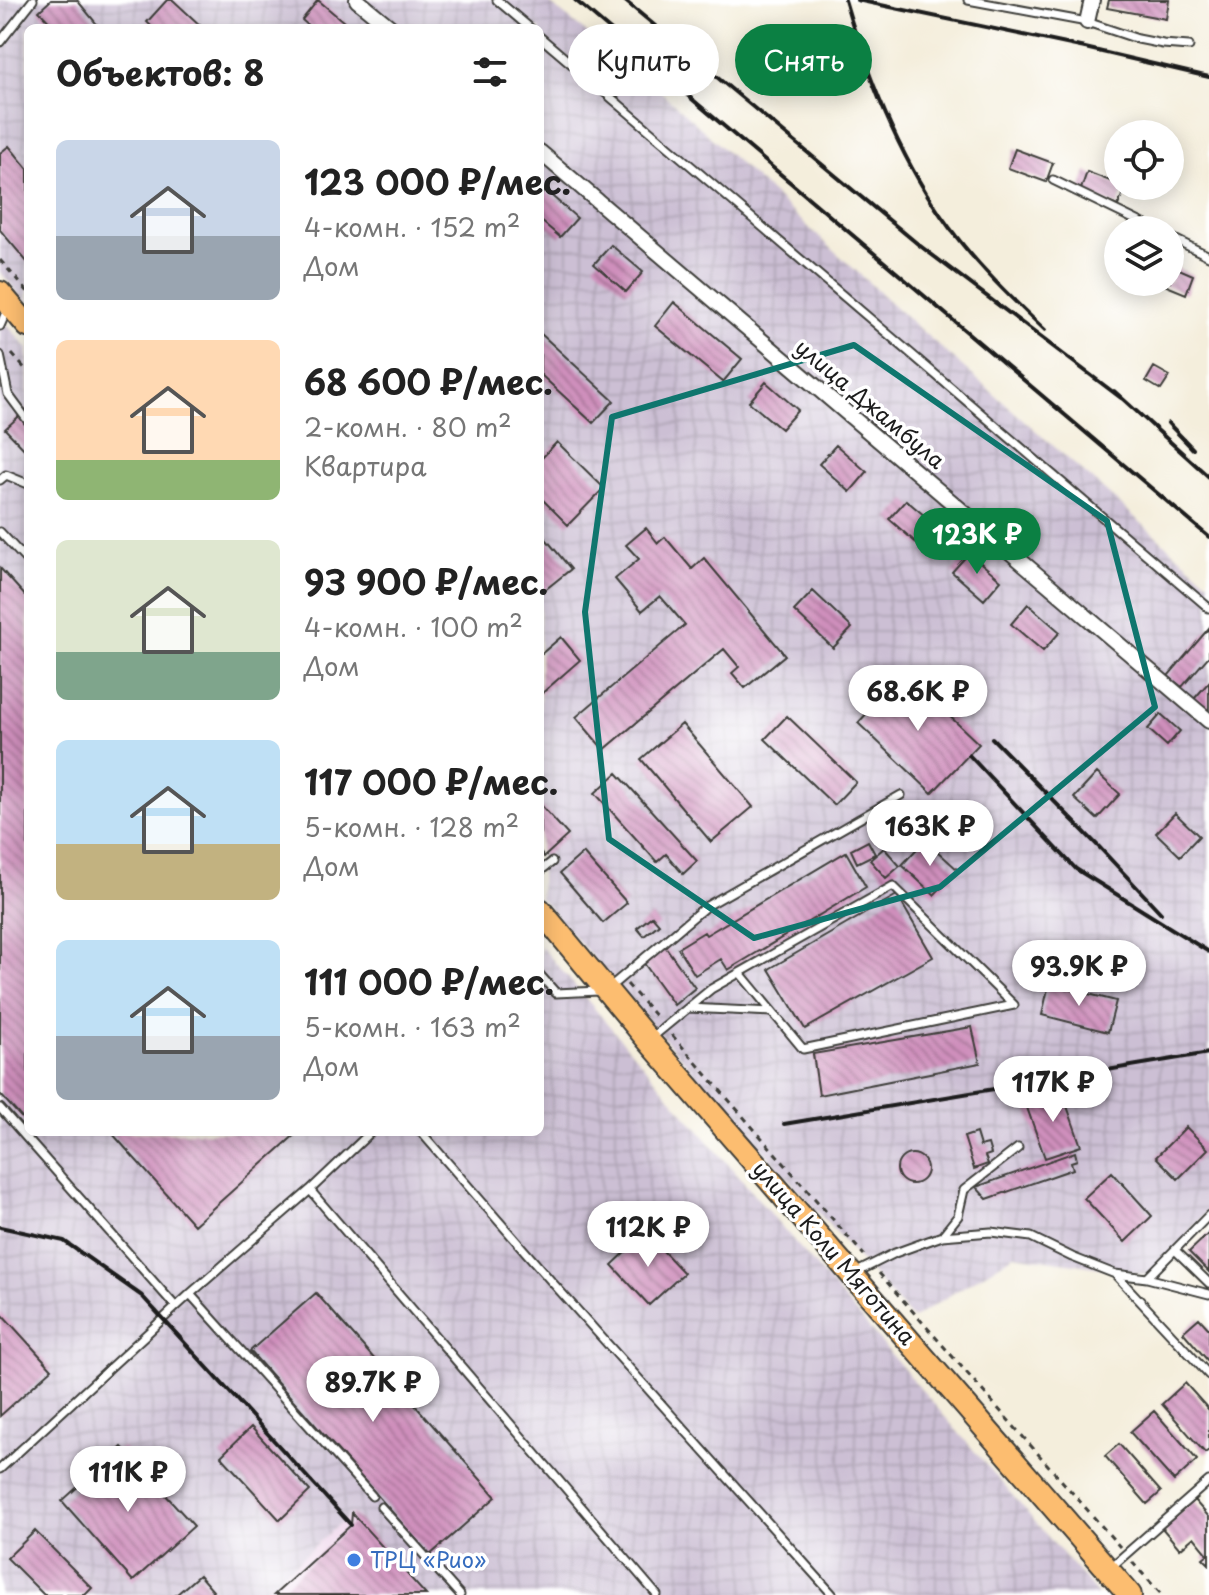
<!DOCTYPE html>
<html lang="ru">
<meta charset="utf-8">
<style>
body{margin:0;font-family:"Playpen Sans",sans-serif;background:#f6f6f6;color:#222;height:100vh;display:flex;flex-direction:column;font-size:30px;white-space:nowrap}
*{box-sizing:border-box;margin:0}
p{font-size:26px;color:#767676}
.icon{flex:none;width:44px;height:44px;fill:none;stroke:currentColor;stroke-width:2;stroke-linecap:round;stroke-linejoin:round}
.map{position:relative;flex:1;overflow:hidden}
.details{position:absolute;left:24px;top:24px;width:520px;height:1112px;display:flex;flex-direction:column;background:#fff;border-radius:12px;box-shadow:0 4px 20px #0003}
.details>*{flex:none}
.guide{position:absolute;left:568px;top:24px;width:520px;height:72px;display:flex;gap:16px}
.fabs{position:absolute;left:1104px;top:120px;display:grid;gap:16px}
.fabs a{display:grid;place-items:center;width:80px;height:80px;border-radius:50%;background:#fff;box-shadow:0 4px 20px #0003;font-size:40px}
.price{position:absolute;translate:-50% -68px;padding:0 18px;border-radius:28px;background:#fff;color:#222;font-size:26px;line-height:52px;filter:drop-shadow(0 2px 4px #0008)}
.price::after{content:'';position:absolute;left:50%;top:48px;width:24px;height:18px;margin-left:-12px;background:inherit;clip-path:polygon(0 0,100% 0,50% 100%)}
.price.on{background:#0b8043;color:#fff}
ul{padding:0;list-style:none}
li{display:flex;align-items:center;gap:24px;height:200px;padding:0 32px}
li span{display:grid;place-items:center;flex:none;width:224px;height:160px;border-radius:12px;color:#555}
li>.icon{margin-inline-start:auto}
span .icon{width:96px;height:96px;fill:#fffc;stroke-width:1}
li b{font-size:34px}
h2{display:flex;justify-content:space-between;align-items:center;height:96px;padding:0 32px;font-size:34px}
.chip{padding:0 28px;border-radius:36px;background:#fff;box-shadow:0 4px 20px #0003;font-size:28px;line-height:72px}
.chip.on{background:#0b8043;color:#fff}
.map>svg:first-child{display:block}
.built{fill:#edd1e9}
.industrial{fill:url(#industrial-grid)}
.building{fill:url(#building-back-hatch)}
.lines{fill:none;stroke-linecap:round;stroke-linejoin:round}
.lane-casing{stroke:#3c3c39;stroke-width:11}
.street-casing{stroke:#3c3c39;stroke-width:18}
.primary-casing{stroke:#3c3c39;stroke-width:26}
.path{stroke:#3c3c39;stroke-width:3;stroke-dasharray:6 6;stroke-linecap:butt}
.lane{stroke:#fff;stroke-width:7}
.street{stroke:#fff;stroke-width:14}
.primary{stroke:#fcbd6f;stroke-width:22}
.rail{stroke:#1c1c1c;stroke-width:4}
.marked{fill:none;stroke:#0f766e;stroke-width:6;stroke-linejoin:round}
.shop-dot{fill:#3f7fe0;stroke:#fff;stroke-width:3}
.labels{text-anchor:middle;stroke-width:7;stroke-linejoin:round;paint-order:stroke}
.street-label{font-size:22px;fill:#1c1c1c;stroke:#fff}
.shop-label{font-size:22px;fill:#366cbe;stroke:#fff;text-anchor:start}
</style>
<div class="map">
<svg width="1209" height="1595" viewBox="0 0 1209 1595">
<defs>
<pattern id="industrial-grid" width="8" height="8" patternUnits="userSpaceOnUse" patternTransform="scale(2)"><rect width="8" height="8" fill="#ccbfd4"/><path d="M0 4h8M4 0v8" fill="none" stroke="#afa4b5"/></pattern>
<pattern id="building-back-hatch" width="6" height="6" patternUnits="userSpaceOnUse" patternTransform="scale(2)"><rect width="6" height="6" fill="#cf8fbc"/><path d="M-1 5l2 2M0 0l6 6M5-1l2 2" fill="none" stroke="#a77498"/></pattern>
</defs>
<rect width="100%" height="100%" fill="#fff"/>
<filter id="ink" filterUnits="userSpaceOnUse"><feTurbulence type="fractalNoise" baseFrequency=".0125" numOctaves="2"/><feDisplacementMap in="SourceGraphic" scale="16" xChannelSelector="R" yChannelSelector="G"/><feConvolveMatrix kernelMatrix="1 2 1 2 8 2 1 2 1" color-interpolation-filters="sRGB"/></filter>
<filter id="wash" filterUnits="userSpaceOnUse"><feTurbulence type="fractalNoise" baseFrequency=".006" numOctaves="4" result="noise"/><feDisplacementMap in="SourceGraphic" scale="32" xChannelSelector="R" yChannelSelector="G"/><feGaussianBlur stdDeviation="1.8" result="paint"/><feColorMatrix in="noise" values="0 0 0 0 0 0 0 0 0 0 0 0 0 0 0 0 0 1.4 0 .05"/><feComposite in="paint" operator="in"/></filter>
<g filter="url(#wash)">
<rect width="100%" height="100%" fill="#f4eedc"/>
<path class="built" d="M352 1513 426 1595H259Z"/>
<path class="industrial" d="M0 0H545L657 88 915 325 1209 582V1208L1156 1276 1014 1255 912 1319 540 898V28H28V305L0 272Z
M0 316 28 349V1132H540V945L1098 1595H652L645 1587 636 1595H426L352 1513 259 1595H0Z"/>
<g id="blocks">
<path class="building" d="M51 0H77L100 28H55L39 11Z
M167 0H173L203 28H153L147 22Z
M318 0 351 28H311L302 20Z
M1109 0H1169L1166 19 1107 8Z
M9 146 28 169V263L0 230V153Z
M1015 149 1053 163 1046 182 1008 168Z
M1087 172 1118 184V186L1125 187 1118 206 1080 192Z
M545 190 577 218 560 237 540 220V196Z
M611 245 643 272 626 292 594 264Z
M1170 265 1193 275 1186 294 1157 282H1170Z
M674 302 742 359 723 382 655 326Z
M540 333 614 401 593 423 540 374Z
M1154 367 1170 376 1161 390 1146 381Z
M766 382 798 410 781 429 749 402Z
M28 408V453L5 429Z
M557 442 604 488 568 525 540 497V460Z
M836 445 867 472 850 492 819 464Z
M906 500 938 527 921 547 889 519Z
M646 528 658 543 665 537 692 569 704 558 785 655 745 688 732 673 739 667 724 649 604 750 576 717 685 625 660 596 642 611 615 579 639 559 626 545Z
M546 539 571 569 540 594V544Z
M969 553 1001 580 984 600 952 572Z
M0 568 28 599V1125L0 1094Z
M813 591 852 628 833 648 794 611Z
M1028 604 1060 632 1043 651 1011 624Z
M1209 628V656L1182 687 1168 676Z
M561 637 580 660 540 695V655Z
M904 673 979 744 932 793 858 723Z
M1209 682V712L1194 699Z
M1161 714 1180 731 1167 746 1148 729Z
M787 716 856 782 834 805 765 739Z
M682 724 753 807 711 842 641 759Z
M617 773 697 861 683 874 666 854 657 862 595 793Z
M1097 773 1120 794 1097 819 1074 798Z
M540 804 568 835 544 857 540 852Z
M1175 813 1199 836 1180 856 1156 833Z
M925 840 958 870 934 895 902 865Z
M868 841 875 854 857 863 851 850Z
M884 848 900 866 886 878 870 860Z
M846 852 866 887 728 970 721 959 695 975 678 948 704 932 706 935Z
M583 853 627 903 603 923 560 873Z
M897 895 933 957 805 1029 769 969Z
M652 916 659 924 644 936 637 928Z
M665 946 695 988 674 1005 643 962Z
M1049 984 1116 1001 1108 1032 1042 1015Z
M972 1027 980 1063 819 1095 813 1054Z
M1061 1089 1081 1146 1045 1158 1025 1102Z
M1186 1127 1208 1149 1178 1179 1156 1157Z
M111 1132H298L194 1225Z
M976 1133 980 1146 988 1144 991 1154 985 1156 988 1164 974 1169 964 1137Z
M1075 1152 1077 1160 1071 1162 1073 1169 987 1199 976 1187Z
M897 1169a15 15 0 1 1 30 0a15 15 0 1 1-30 0Z
M1112 1172 1152 1216 1125 1242 1084 1198Z
M646 1233 684 1273 649 1305 612 1265Z
M1209 1233V1272L1189 1252Z
M316 1293 496 1497 430 1555 250 1351Z
M0 1312 52 1369 0 1416Z
M1199 1318 1209 1329V1362L1183 1332Z
M1185 1383 1209 1410V1450L1205 1453 1162 1404Z
M1154 1411 1197 1460 1174 1481 1130 1432Z
M251 1427 310 1491 280 1520 221 1456Z
M1119 1444 1161 1492 1147 1504 1105 1456Z
M122 1447 194 1526 133 1581 62 1501Z
M1194 1500 1209 1517V1564L1203 1558 1208 1554 1194 1537 1180 1549 1162 1528Z
M352 1513 426 1595H274L351 1525Z
M35 1531 92 1588 85 1595H44L7 1558Z
M199 1575 213 1591 209 1595H176Z"/>
</g>
</g>
<g filter="url(#ink)">
<use href="#blocks" fill-opacity="0" stroke="#3c3c39" stroke-width="2"/>
<g class="lines">
<g class="lane-casing">
<path id="lane" d="M497 0 530 28
M968 0 1087 22 1138 39 1163 44 1189 46
M540 37 1209 608
M0 42 33 0
M1053 180 1156 230
M1170 237 1209 256
M0 326 7 310
M0 355 8 394 28 421
M0 480 6 475 28 484
M0 532 28 562
M540 871 552 862
M540 975 556 993 599 991
M610 987 705 907 901 795
M688 1008 772 1012
M650 1039 711 989 893 886 1014 1005 803 1049 740 973
M0 1108 176 1307
M371 1132 310 1190 190 1294 372 1496
M421 1132 551 1281 833 1595
M310 1190 657 1595
M942 1236 958 1216 964 1190 1018 1148
M1176 1251 1209 1283
M855 1273 895 1253 942 1236 991 1232 1031 1237 1072 1257 1115 1274 1147 1278 1209 1215
M1115 1274 1209 1375
M1147 1278 1209 1294
M0 1469 190 1294
M381 1507 460 1595
M1110 1568 1209 1481"/>
</g>
<g class="street-casing">
<path id="street" d="M357 0 391 28
M1087 22 1092 0
M540 152 1209 721"/>
</g>
<g class="primary-casing">
<path id="primary" d="M0 293 28 326
M540 910 648 1040 1130 1595"/>
</g>
<path class="path" d="M0 260 28 292
M12 354 28 372
M540 884 548 893
M627 984 659 1020
M672 1035 864 1255
M879 1273 1120 1547
M1132 1562 1162 1595"/>
<use href="#lane" class="lane"/>
<use href="#street" class="street"/>
<use href="#primary" class="primary"/>
<path class="rail" d="M575 0 1209 537
M624 0 919 245 1121 398
M845 0C868 79 900 160 949 227 977 265 1011 298 1045 330
M857 0 1085 48 1209 77
M1114 391 1209 477
M1168 423 1193 449
M992 738 1101 849 1161 913
M969 755 1076 869 1209 952
M784 1124 1209 1053
M0 1227 64 1241 142 1296 351 1525"/>
</g>
</g>
<path class="marked" d="M854 345 1107 521 1155 707 940 887 754 938 609 839 585 612 612 417Z"/>
<circle class="shop-dot" cx="354" cy="1560" r="8"/>
<g class="labels">
<g class="street-label">
<text transform="translate(870 404) rotate(40)" y="8">улица Джамбула</text>
<text transform="translate(834 1253) rotate(49)" y="8">улица Коли Мяготина</text>
</g>
<g class="shop-label">
<text x="370" y="1568">ТРЦ «Рио»</text>
</g>
</g>
</svg>
<div class="fabs">
<a><svg class="icon" aria-label="locate" viewBox="0 0 24 24"><circle cx="12" cy="12" r="6"/><path d="M12 2v4M12 18v4M2 12h4M18 12h4"/></svg></a>
<a><svg class="icon" aria-label="layers" viewBox="0 0 24 24"><path d="M12 4l9 5-9 5-9-5zM3 14l9 5 9-5"/></svg></a>
</div>
<b class="price on" style="left:977px;top:576px">123K ₽</b>
<b class="price" style="left:918px;top:733px">68.6K ₽</b>
<b class="price" style="left:930px;top:868px">163K ₽</b>
<b class="price" style="left:1079px;top:1008px">93.9K ₽</b>
<b class="price" style="left:1053px;top:1124px">117K ₽</b>
<b class="price" style="left:648px;top:1269px">112K ₽</b>
<b class="price" style="left:373px;top:1424px">89.7K ₽</b>
<b class="price" style="left:128px;top:1514px">111K ₽</b>
<div class="guide">
<a class="chip">Купить</a>
<a class="chip on">Снять</a>
</div>
<section class="details">
<h2>Объектов: 8<svg class="icon" aria-label="filters" viewBox="0 0 24 24"><path d="M4 7h16M4 17h16"/><circle cx="9" cy="7" r="2"/><circle cx="15" cy="17" r="2"/></svg></h2>
<ul>
<li><span style="background:linear-gradient(#c9d6e8 60%,#9aa5b1 0)"><svg class="icon" aria-label="home" viewBox="0 0 24 24"><path d="M3 11l9-7 9 7M6 9v11h12V9"/></svg></span><div><b>123 000 ₽/мес.</b><p>4-комн. · 152 m²</p><p>Дом</p></div></li>
<li><span style="background:linear-gradient(#ffd9b3 75%,#8fb573 0)"><svg class="icon" aria-label="home" viewBox="0 0 24 24"><path d="M3 11l9-7 9 7M6 9v11h12V9"/></svg></span><div><b>68 600 ₽/мес.</b><p>2-комн. · 80 m²</p><p>Квартира</p></div></li>
<li><span style="background:linear-gradient(#dfe7d0 70%,#7fa58c 0)"><svg class="icon" aria-label="home" viewBox="0 0 24 24"><path d="M3 11l9-7 9 7M6 9v11h12V9"/></svg></span><div><b>93 900 ₽/мес.</b><p>4-комн. · 100 m²</p><p>Дом</p></div></li>
<li><span style="background:linear-gradient(#bfe0f5 65%,#c2b280 0)"><svg class="icon" aria-label="home" viewBox="0 0 24 24"><path d="M3 11l9-7 9 7M6 9v11h12V9"/></svg></span><div><b>117 000 ₽/мес.</b><p>5-комн. · 128 m²</p><p>Дом</p></div></li>
<li><span style="background:linear-gradient(#bfe0f5 60%,#9aa5b1 0)"><svg class="icon" aria-label="home" viewBox="0 0 24 24"><path d="M3 11l9-7 9 7M6 9v11h12V9"/></svg></span><div><b>111 000 ₽/мес.</b><p>5-комн. · 163 m²</p><p>Дом</p></div></li>
</ul>
</section>
</div>
